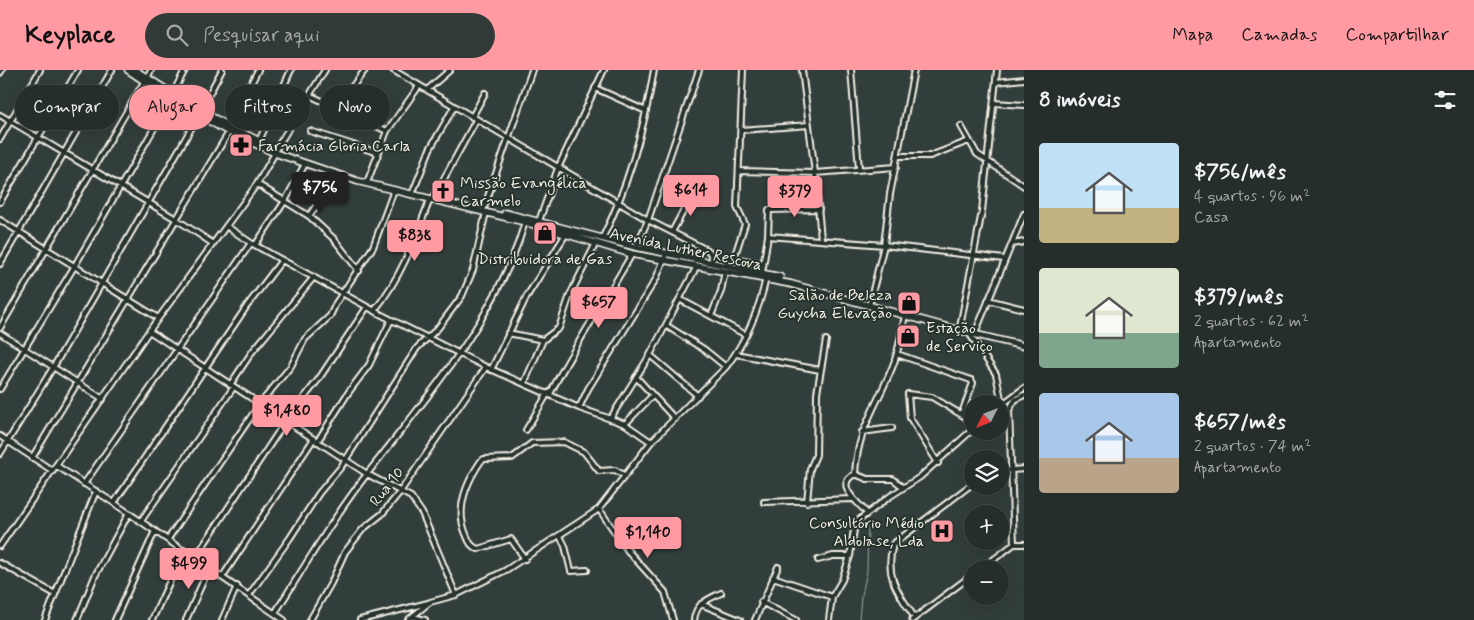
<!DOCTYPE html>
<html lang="pt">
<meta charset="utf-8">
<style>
body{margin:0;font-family:Mynerve,sans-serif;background:#323a38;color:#f1f3f6;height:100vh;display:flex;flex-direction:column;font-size:19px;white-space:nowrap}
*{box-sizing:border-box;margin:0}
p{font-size:16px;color:#a4a8a9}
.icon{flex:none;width:28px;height:28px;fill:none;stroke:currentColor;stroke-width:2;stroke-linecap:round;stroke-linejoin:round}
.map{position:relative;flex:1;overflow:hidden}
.panel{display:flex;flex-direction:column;background:#262e2c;width:450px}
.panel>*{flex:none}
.guide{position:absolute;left:15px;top:15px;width:475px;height:45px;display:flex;gap:10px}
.needle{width:32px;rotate:228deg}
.tools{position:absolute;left:964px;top:325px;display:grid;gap:10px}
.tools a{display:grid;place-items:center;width:45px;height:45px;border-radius:50%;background:#262e2c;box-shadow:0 5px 20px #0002,0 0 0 1px #424a48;font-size:25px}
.price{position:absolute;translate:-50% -42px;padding:0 11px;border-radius:5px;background:#ff9aa2;color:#111;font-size:16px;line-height:32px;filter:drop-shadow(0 1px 2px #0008)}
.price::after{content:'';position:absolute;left:50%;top:30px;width:15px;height:11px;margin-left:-8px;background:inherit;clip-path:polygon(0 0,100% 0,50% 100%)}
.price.current{background:#222;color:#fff}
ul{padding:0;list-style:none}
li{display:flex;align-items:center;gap:15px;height:125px;padding:0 15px}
li span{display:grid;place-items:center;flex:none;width:140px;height:100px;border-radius:5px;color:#555}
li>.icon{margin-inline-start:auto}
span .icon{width:60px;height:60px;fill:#fffc;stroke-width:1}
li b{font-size:21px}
h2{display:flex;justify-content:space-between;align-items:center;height:60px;padding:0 15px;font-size:21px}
.pill{padding:0 18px;border-radius:22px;background:#262e2c;box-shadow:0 5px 20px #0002,0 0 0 1px #424a48;font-size:18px;line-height:45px}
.pill.current{background:#ff9aa2;color:#111}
header{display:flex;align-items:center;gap:30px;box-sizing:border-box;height:70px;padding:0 25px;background:#ff9aa2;color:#111}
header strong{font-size:24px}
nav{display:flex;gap:28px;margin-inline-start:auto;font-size:18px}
.search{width:350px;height:45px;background:#323a38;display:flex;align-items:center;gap:12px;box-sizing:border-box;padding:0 18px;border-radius:28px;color:#a4a8a9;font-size:19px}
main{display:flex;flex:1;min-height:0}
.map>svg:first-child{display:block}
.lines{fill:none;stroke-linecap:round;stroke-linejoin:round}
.stream{stroke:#9ba8aa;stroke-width:1}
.street-casing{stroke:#f4f1e8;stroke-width:8}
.secondary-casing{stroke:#f4f1e8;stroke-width:9}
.street{stroke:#26332d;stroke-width:4}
.secondary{stroke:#26332d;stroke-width:5.5}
.labels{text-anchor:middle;stroke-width:4;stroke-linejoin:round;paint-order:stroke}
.poi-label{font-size:16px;fill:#f4f1e8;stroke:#26332d;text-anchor:start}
.street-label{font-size:16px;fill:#f4f1e8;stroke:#26332d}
</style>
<header>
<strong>Keyplace</strong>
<div class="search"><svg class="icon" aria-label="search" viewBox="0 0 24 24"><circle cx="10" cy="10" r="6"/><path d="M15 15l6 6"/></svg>Pesquisar aqui</div>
<nav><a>Mapa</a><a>Camadas</a><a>Compartilhar</a></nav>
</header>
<main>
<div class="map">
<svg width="1024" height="550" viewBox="0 0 1024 550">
<rect width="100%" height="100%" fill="#323e3b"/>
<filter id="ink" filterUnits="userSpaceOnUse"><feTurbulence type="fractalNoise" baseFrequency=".02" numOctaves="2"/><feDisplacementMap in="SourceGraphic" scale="10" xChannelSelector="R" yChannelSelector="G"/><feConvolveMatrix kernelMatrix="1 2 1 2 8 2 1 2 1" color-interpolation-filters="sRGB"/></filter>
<g filter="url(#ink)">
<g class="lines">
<path class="stream" d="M862 525 867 501 868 455
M859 550 861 526"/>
<g class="street-casing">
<path id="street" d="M393 0 648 150 709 181 712 187V193
M743 0 737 137 745 154 734 188 763 194
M802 0 815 103 821 169
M851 0 859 99
M0 3 2 0
M147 9 151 0
M996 12 1024 9
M352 17 365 0
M595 18 646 41
M427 20 450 0
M172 25 185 0
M309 25 387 61
M994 33 1024 35
M200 41 222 0
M0 45 176 149 212 173
M472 47 485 23
M229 56 258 0
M961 56 977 84 1024 116
M741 60 809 55
M310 61 378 83
M0 69 40 0
M259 71 291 0
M276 79 325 0
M898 86H930L969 71
M740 101 815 103 896 97
M368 110 387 61 419 16
M257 114 309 146 334 169 359 201
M413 122 430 79 454 37
M434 127 476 50
M0 132 78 0
M484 138 532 0
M309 146 338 105
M0 150 158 248
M539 151 558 98 604 0
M226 156 251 173 382 245 486 297 579 338 625 354 651 372
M672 162 693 123
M768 166 884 175 1004 189
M602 169C629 115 644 59 654 0
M256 174 285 131 305 94
M1012 174 1024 172
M636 177 648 150 699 0
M712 187 734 188
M0 194 112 0
M762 203 768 166 769 140 819 139
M681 230 746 265
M988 230 1024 239
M870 232 884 175 890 124 914 0
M374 241C401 208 415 169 430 129
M711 246 721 221 725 201
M667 256 705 280 726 297
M960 257 982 141 997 0
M0 258 144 12
M149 261 367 404 411 427 422 443 456 525
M976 261 1024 144
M0 263 103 329
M508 263 543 270
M969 263 996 304 1002 334
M736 284 820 300
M897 284 971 310 973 313 962 343
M650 285 698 326
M491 300 527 226 566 164
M636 307 675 349
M524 314 543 270 559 258 570 225 596 173
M230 315 252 282 314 207
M0 319 74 197 171 29
M550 324C574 276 605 231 632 184
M1000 336 1024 318
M579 338 588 319 656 209 666 184
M610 349 650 285 697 196
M625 354 653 325
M526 360 548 323
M862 362 892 358
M0 366 53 401
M317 372 348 323 369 295 391 250
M0 384 54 296 199 45
M32 388 229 62
M938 393 910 348 908 324 932 327 972 351
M57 396 114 433 284 550
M1000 401 1024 399
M855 404 867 409H893L903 417
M84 414 251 173
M764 432 852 429
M807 432 810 399 816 385 817 323 826 270
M114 433 247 236 282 190
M599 439 628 481 665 522 673 550
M867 443C859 433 833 415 855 404 857 361 876 337 892 298 899 282 901 263 905 246
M141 451 233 318
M560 466 565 476 571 501 587 500
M168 469 259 335 291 296 305 269 330 246 336 233 373 177 394 120
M1014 474 1009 340 1015 330 1024 325
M0 476 149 261 257 114 275 83
M195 488 285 352 318 310 367 237
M525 489 511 469 478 479C470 476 469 471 466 464 455 439 466 413 481 391L484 389 512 388 532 373 564 372 584 382 599 401 615 400 624 405
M818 490 833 486H850
M0 493 55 524
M981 499 1014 474H1024
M223 506 313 370
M773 507 832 527
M249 525 290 468 319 423 341 397 417 278 438 258 462 226 473 200 486 142
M761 532 796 550
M701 534 740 550
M275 543C305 496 333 448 367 404 427 327 497 248 525 152
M413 547 425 550
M915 548C898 523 884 506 893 474L972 414
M45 550 96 421
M77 550 95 506 129 443
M115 550 155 461
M152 550 184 480
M186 550 209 498
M222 550 237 516
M310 550 331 513 345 482 363 459 382 444 400 422 486 297
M360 550 428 533
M408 550 430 532 456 525 506 500 599 439 651 372 726 297C746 271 759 240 766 208
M694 550C696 533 707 530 721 523
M755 550 778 497
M829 550 832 527 842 510 850 486 855 453 889 427 920 407 972 360
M912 550 972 505"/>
</g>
<g class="secondary-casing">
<path id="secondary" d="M128 0 171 29 229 62 275 83 357 111 525 152 632 184 791 214 969 263 1024 276
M135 0 200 41 259 71
M505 143 636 177 780 207"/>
</g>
<use href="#street" class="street"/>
<use href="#secondary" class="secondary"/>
</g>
</g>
<defs>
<g id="pharmacy-square" transform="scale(1.25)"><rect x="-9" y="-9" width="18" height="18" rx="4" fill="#ff9aa2" stroke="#26332d"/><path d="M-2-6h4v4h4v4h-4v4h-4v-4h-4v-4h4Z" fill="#111"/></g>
<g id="church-square" transform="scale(1.25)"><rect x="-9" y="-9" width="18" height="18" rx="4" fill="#ff9aa2" stroke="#26332d"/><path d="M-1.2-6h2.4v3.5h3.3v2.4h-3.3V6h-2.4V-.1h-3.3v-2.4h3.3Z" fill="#111"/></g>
<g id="shop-square" transform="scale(1.25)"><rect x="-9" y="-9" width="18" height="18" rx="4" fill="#ff9aa2" stroke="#26332d"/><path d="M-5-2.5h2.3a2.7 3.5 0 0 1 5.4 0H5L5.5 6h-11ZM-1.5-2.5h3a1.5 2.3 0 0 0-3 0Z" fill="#111"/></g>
<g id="hospital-square" transform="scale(1.25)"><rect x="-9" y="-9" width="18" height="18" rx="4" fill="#ff9aa2" stroke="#26332d"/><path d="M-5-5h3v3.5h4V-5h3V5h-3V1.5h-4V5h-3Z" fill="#111"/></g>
</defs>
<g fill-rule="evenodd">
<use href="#pharmacy-square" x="241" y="75"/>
<use href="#church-square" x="443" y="121"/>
<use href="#shop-square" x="545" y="163"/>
<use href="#shop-square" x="909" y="233"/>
<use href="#shop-square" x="908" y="266"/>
<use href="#hospital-square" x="942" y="461"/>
</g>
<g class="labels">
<g class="poi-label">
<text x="258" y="81">Farmácia Gloria Carla</text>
<text x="460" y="118">Missão Evangélica<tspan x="460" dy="18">Carmelo</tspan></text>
<text x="545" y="194" text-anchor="middle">Distribuidora de Gas</text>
<text x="892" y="230" text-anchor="end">Salão de Beleza<tspan x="892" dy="18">Guycha Elevação</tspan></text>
<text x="926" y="263">Estação<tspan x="926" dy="18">de Serviço</tspan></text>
<text x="924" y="458" text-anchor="end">Consultório Médio<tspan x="924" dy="18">Aldolase, Lda</tspan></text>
</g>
<g class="street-label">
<text transform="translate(686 178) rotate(12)" y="6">Avenida Luther Rescova</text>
<text transform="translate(386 416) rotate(-52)" y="6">Rua 10</text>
</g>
</g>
</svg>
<div class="tools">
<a><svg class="needle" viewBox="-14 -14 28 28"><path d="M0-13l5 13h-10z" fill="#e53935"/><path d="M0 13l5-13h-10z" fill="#a4a8a9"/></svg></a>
<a><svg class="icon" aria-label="layers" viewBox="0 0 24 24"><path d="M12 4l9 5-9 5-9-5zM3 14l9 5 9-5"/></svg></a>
<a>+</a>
<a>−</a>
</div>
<b class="price current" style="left:320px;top:144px">$756</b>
<b class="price" style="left:691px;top:147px">$614</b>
<b class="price" style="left:795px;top:148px">$379</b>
<b class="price" style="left:415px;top:192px">$838</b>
<b class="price" style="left:599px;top:259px">$657</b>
<b class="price" style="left:287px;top:367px">$1,480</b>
<b class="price" style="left:648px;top:489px">$1,140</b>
<b class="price" style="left:189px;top:520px">$499</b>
<div class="guide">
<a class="pill">Comprar</a>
<a class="pill current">Alugar</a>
<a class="pill">Filtros</a>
<a class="pill">Novo</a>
</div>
</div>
<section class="panel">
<h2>8 imóveis<svg class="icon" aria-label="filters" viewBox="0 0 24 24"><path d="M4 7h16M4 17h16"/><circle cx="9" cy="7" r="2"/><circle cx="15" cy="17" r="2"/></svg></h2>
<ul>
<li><span style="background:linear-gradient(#bfe0f5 65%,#c2b280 0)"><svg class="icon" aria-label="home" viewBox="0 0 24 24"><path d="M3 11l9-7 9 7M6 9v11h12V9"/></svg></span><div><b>$756/mês</b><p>4 quartos · 96 m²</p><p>Casa</p></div></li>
<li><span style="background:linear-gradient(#dfe7d0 65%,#7fa58c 0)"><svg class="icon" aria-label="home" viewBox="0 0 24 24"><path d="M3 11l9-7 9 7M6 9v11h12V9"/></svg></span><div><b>$379/mês</b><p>2 quartos · 62 m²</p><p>Apartamento</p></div></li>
<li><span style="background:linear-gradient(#a9c7e8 65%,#b9a48a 0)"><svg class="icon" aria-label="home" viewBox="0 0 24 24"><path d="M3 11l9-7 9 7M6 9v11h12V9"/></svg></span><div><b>$657/mês</b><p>2 quartos · 74 m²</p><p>Apartamento</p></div></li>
</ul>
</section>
</main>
